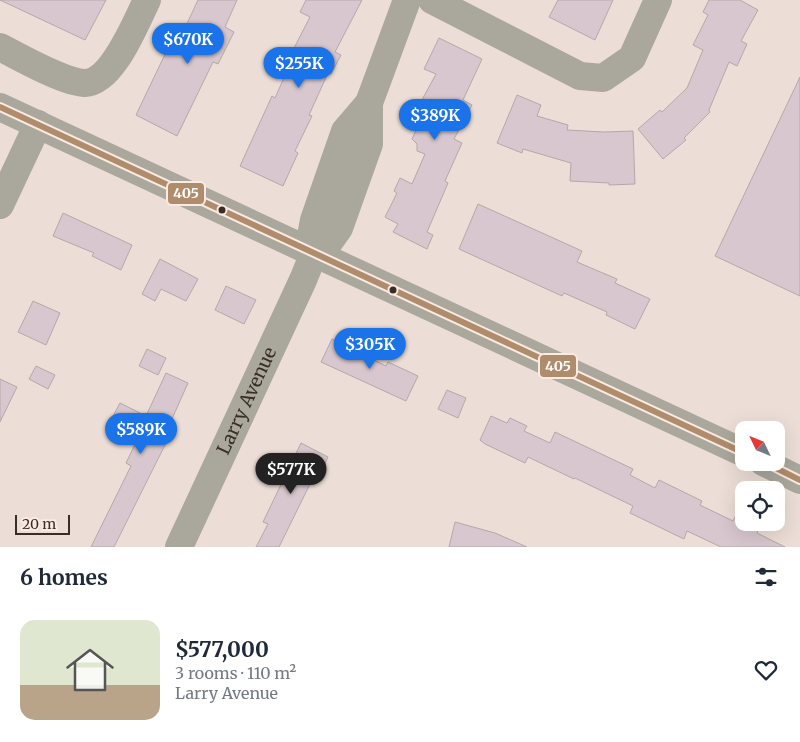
<!DOCTYPE html>
<meta charset="utf-8">
<style>
body{margin:0;font-family:Merriweather,serif;background:#f6f6f7;color:#1f2937;height:100vh;display:flex;flex-direction:column;font-size:19px;white-space:nowrap}
*{box-sizing:border-box;margin:0}
p{font-size:16px;color:#747a83}
.icon{flex:none;width:28px;height:28px;fill:none;stroke:currentColor;stroke-width:2;stroke-linecap:round;stroke-linejoin:round}
.map{position:relative;height:547px;overflow:hidden}
.side{display:flex;flex-direction:column;background:#fff;flex:1}
.side>*{flex:none}
.needle{width:32px;rotate:313deg}
.tools{position:absolute;left:735px;top:421px;display:grid;gap:10px}
.tools a{display:grid;place-items:center;width:50px;height:50px;border-radius:10px;background:#fff;box-shadow:0 5px 20px #0002;font-size:25px}
.scale{position:absolute;left:15px;bottom:12px;width:55px;box-sizing:border-box;padding-left:5px;border:2px solid #382d27;border-top:0;font-size:14px;line-height:18px;white-space:nowrap;color:#382d27;-webkit-text-stroke:4px #fbeae1;paint-order:stroke}
.price{position:absolute;translate:-50% -42px;padding:0 11px;border-radius:18px;background:#1a73e8;color:#fff;font-size:16px;line-height:32px;filter:drop-shadow(0 1px 2px #0008)}
.price::after{content:'';position:absolute;left:50%;top:30px;width:15px;height:11px;margin-left:-8px;background:inherit;clip-path:polygon(0 0,100% 0,50% 100%)}
.price.active{background:#222;color:#fff}
ul{padding:0;list-style:none}
li{display:flex;align-items:center;gap:15px;height:125px;padding:0 20px}
li span{display:grid;place-items:center;flex:none;width:140px;height:100px;border-radius:15px;color:#555}
li>.icon{margin-inline-start:auto}
span .icon{width:60px;height:60px;fill:#fffc;stroke-width:1}
li b{font-size:21px}
h2{display:flex;justify-content:space-between;align-items:center;height:60px;padding:0 20px;font-size:21px}
.map>svg:first-child{display:block}
.building{fill:#d8c7ce;stroke:#b3a9a9}
.lines{fill:none;stroke-linecap:round;stroke-linejoin:round}
.minor{stroke:#aaa89d;stroke-width:28}
.bus-1-casing{stroke:#fbeae1;stroke-width:10}
.bus-1{stroke:#af8c6b;stroke-width:6}
.bus-dot{fill:#382d27;stroke:#fbeae1;stroke-width:2}
.labels{text-anchor:middle;stroke-width:4;stroke-linejoin:round;paint-order:stroke}
.street-label{font-size:18px;fill:#382d27;stroke:#fbeae1}
.line-badge{stroke:#fbeae1;stroke-width:2}
.badge-label{font-size:14px;text-anchor:middle;font-weight:bold;fill:#fff}
</style>
<div class="map">
<svg width="800" height="547" viewBox="0 0 800 547">
<rect width="100%" height="100%" fill="#ecded6"/>
<path class="building" d="M0 0H106L85 40Z
M198 0H237L225 27 234 32 218 64 213 62 177 136 136 115 179 25 185 28Z
M306 0H362L335 52 341 55 331 74 328 73 309 115 312 116 295 151 298 153 283 186 240 166 272 96 275 98 294 55 291 54 310 17 300 12Z
M558 0H613L595 40 549 17Z
M709 0H740L758 10 741 41 747 44 737 66 729 62 709 110 710 112 684 138 686 140 663 159 638 129 660 110 662 112 687 88 703 50 693 45 708 15 703 12Z
M439 38 482 59 463 100 472 105 454 139 462 143 445 181 448 183 427 232 433 235 427 249 393 232 398 224 385 217 397 193 394 191 400 178 412 184 425 154 417 151V144L412 139 424 113 417 109 436 74 424 69Z
M800 77V296L715 256Z
M517 95 541 105 537 116 568 125 567 130 604 132 633 131 635 184 609 185V183L570 181 571 163 523 149 522 153 497 143Z
M478 204 582 251 577 262 617 279 615 283 650 299 635 329 606 315 607 312 564 293 562 296 459 249Z
M63 213 132 245 121 270 92 256 94 253 53 236Z
M160 259 198 279 186 301 161 289 155 301 142 294Z
M226 286 256 300 244 324 215 310Z
M33 301 60 313 46 345 18 332Z
M332 339 386 366 388 362 418 376 406 401 321 362Z
M147 349 166 358 158 375 139 366Z
M36 366 55 375 48 389 29 379Z
M166 373 188 383 163 439 167 441 114 547H91L131 466 126 463 141 432 112 418 120 403 146 416Z
M0 379 17 387 0 422Z
M447 390 466 398 458 418 438 409Z
M491 416 507 423 510 418 527 426 524 431 550 443 555 432 633 469 630 475 655 488 659 480 702 501 700 505 733 521 736 515 744 518V522H752L760 526 757 533 785 547H721L687 531 684 539 630 513 633 506 575 478 574 479 528 457 525 463 485 444 480 440Z
M301 443 328 457 316 482 312 480 279 547H256L268 524 263 522Z
M455 522 495 533 527 547H449Z"/>
<g class="lines">
<g class="minor">
<path d="M432 0 580 76 603 78 632 58 658 0"/>
<path d="M0 47C19 57 65 83 85 83 113 82 136 22 147 0"/>
<path d="M0 107 744 453"/>
<path d="M0 205 38 124"/>
<path d="M314 253 329 242 339 228 369 144V103L407 0"/>
<path d="M763 462 800 480"/>
<path id="s1" d="M179 547 303 280 314 253 311 236 314 220 345 131 369 103"/>
</g>
<g class="bus-1-casing">
<path id="bus-1" d="M0 107 744 453
M764 462 800 480"/>
</g>
<use href="#bus-1" class="bus-1"/>
</g>
<g class="bus-dot">
<circle cx="222" cy="210" r="4.5"/>
<circle cx="393" cy="290" r="4.5"/>
</g>
<g class="labels">
<g class="street-label">
<text dy="6" stroke="none"><textPath href="#s1" startOffset="161">Larry Avenue</textPath></text>
</g>
</g>
<g class="line-badge">
<rect x="167" y="182" width="38" height="23" rx="5" fill="#af8c6b"/>
<rect x="539" y="354" width="38" height="24" rx="5" fill="#af8c6b"/>
</g>
<g class="badge-label">
<text x="186" y="198">405</text>
<text x="558" y="371">405</text>
</g>
</svg>
<div class="tools">
<a><svg class="needle" viewBox="-14 -14 28 28"><path d="M0-13l5 13h-10z" fill="#e53935"/><path d="M0 13l5-13h-10z" fill="#747a83"/></svg></a>
<a><svg class="icon" aria-label="locate" viewBox="0 0 24 24"><circle cx="12" cy="12" r="6"/><path d="M12 2v4M12 18v4M2 12h4M18 12h4"/></svg></a>
</div>
<div class="scale">20 m</div>
<b class="price" style="left:188px;top:65px">$670K</b>
<b class="price" style="left:299px;top:89px">$255K</b>
<b class="price" style="left:435px;top:141px">$389K</b>
<b class="price" style="left:370px;top:370px">$305K</b>
<b class="price" style="left:141px;top:455px">$589K</b>
<b class="price active" style="left:291px;top:495px">$577K</b>
</div>
<section class="side">
<h2>6 homes<svg class="icon" aria-label="filters" viewBox="0 0 24 24"><path d="M4 7h16M4 17h16"/><circle cx="9" cy="7" r="2"/><circle cx="15" cy="17" r="2"/></svg></h2>
<ul>
<li><span style="background:linear-gradient(#dfe7d0 65%,#b9a48a 0)"><svg class="icon" aria-label="home" viewBox="0 0 24 24"><path d="M3 11l9-7 9 7M6 9v11h12V9"/></svg></span><div><b>$577,000</b><p>3 rooms · 110 m²</p><p>Larry Avenue</p></div><svg class="icon" aria-label="heart" viewBox="0 0 24 24"><path d="M12 20l-8-8c-3-5 5-10 8-4 3-6 11-1 8 4z"/></svg></li>
</ul>
</section>
